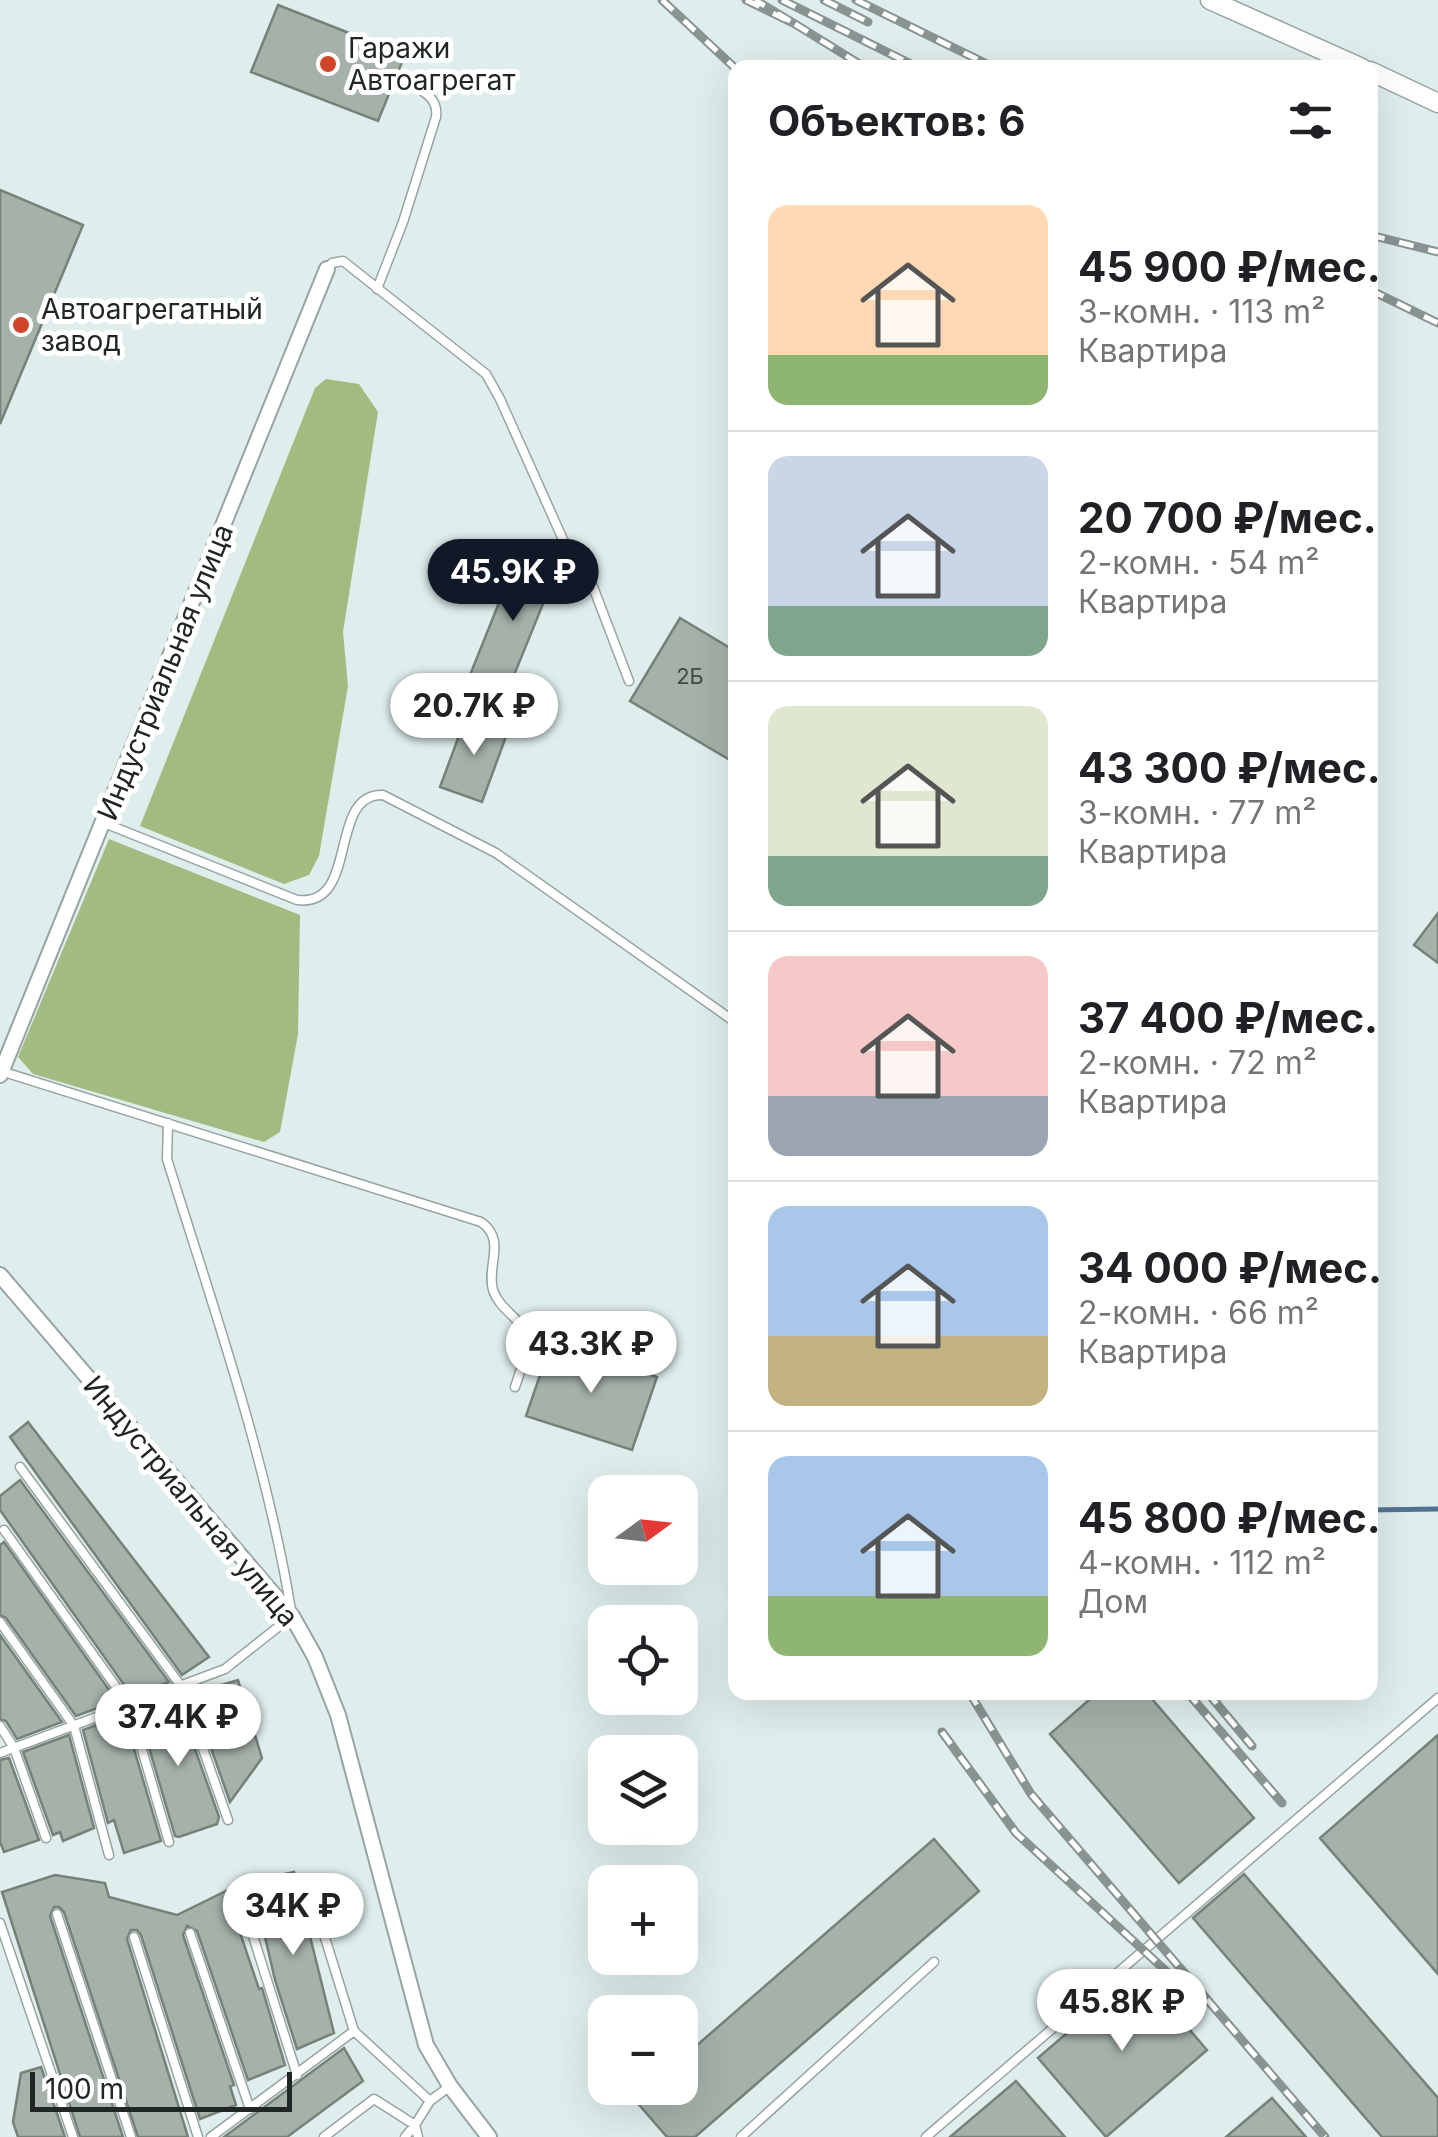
<!DOCTYPE html>
<html lang="ru">
<meta charset="utf-8">
<style>
body{margin:0;font-family:Inter,sans-serif;background:#f2f2f2;color:#202124;height:100vh;display:flex;flex-direction:column;font-size:38px;white-space:nowrap}
*{box-sizing:border-box;margin:0}
p{font-size:32px;color:#757577}
.icon{flex:none;width:55px;height:55px;fill:none;stroke:currentColor;stroke-width:2;stroke-linecap:round;stroke-linejoin:round}
.map{position:relative;flex:1;overflow:hidden}
.drawer{position:absolute;left:728px;top:60px;width:650px;height:1640px;display:flex;flex-direction:column;background:#fff;border-radius:20px;box-shadow:0 10px 40px #0002}
.drawer>*{flex:none}
.needle{width:65px;rotate:75deg}
.tools{position:absolute;left:588px;top:1475px;display:grid;gap:20px}
.tools a{display:grid;place-items:center;width:110px;height:110px;border-radius:20px;background:#fff;box-shadow:0 10px 40px #0002;font-size:50px}
.scale{position:absolute;left:30px;bottom:25px;width:262px;box-sizing:border-box;padding-left:10px;border:5px solid #202625;border-top:0;font-size:28px;line-height:35px;white-space:nowrap;color:#202625;-webkit-text-stroke:8px #fff;paint-order:stroke}
.price{position:absolute;translate:-50% -85px;padding:0 22px;border-radius:35px;background:#fff;color:#222;font-size:32px;line-height:65px;filter:drop-shadow(0 2px 5px #0008)}
.price::after{content:'';position:absolute;left:50%;top:60px;width:30px;height:22px;margin-left:-15px;background:inherit;clip-path:polygon(0 0,100% 0,50% 100%)}
.price.active{background:#111827;color:#fff}
ul{padding:0;list-style:none}
li{display:flex;align-items:center;gap:30px;height:250px;padding:0 40px}
li+li{border-top:2px solid #e0e0e0}
li span{display:grid;place-items:center;flex:none;width:280px;height:200px;border-radius:20px;color:#555}
li>.icon{margin-inline-start:auto}
span .icon{width:120px;height:120px;fill:#fffc;stroke-width:1}
li b{font-size:42px}
h2{display:flex;justify-content:space-between;align-items:center;height:120px;padding:0 40px;font-size:42px}
.map>svg:first-child{display:block}
.forest{fill:#a2bb80}
.lines{fill:none;stroke-linecap:round;stroke-linejoin:round}
.stream{stroke:#537293;stroke-width:5}
.building{fill:#a6b1aa;stroke:#76817a;stroke-width:2.5}
.service-casing{stroke:#96a4a3;stroke-width:11}
.minor-casing{stroke:#96a4a3;stroke-width:18}
.tertiary-casing{stroke:#96a4a3;stroke-width:21}
.service{stroke:#fff;stroke-width:8}
.minor{stroke:#fff;stroke-width:14}
.tertiary{stroke:#fff;stroke-width:18}
.rail-casing{stroke:#889392;stroke-width:9}
.rail{stroke:#fff;stroke-width:5;stroke-dasharray:15;stroke-linecap:butt}
.poi-dot{fill:#d0452a;stroke:#fff;stroke-width:4}
.labels{text-anchor:middle;stroke-width:10;stroke-linejoin:round;paint-order:stroke}
.number-label{font-size:22px;fill:#424946}
.poi-label{font-size:28px;fill:#202625;stroke:#fff;text-anchor:start}
.street-label{font-size:28px;fill:#202625;stroke:#fff}
</style>
<div class="map">
<svg width="1438" height="2137" viewBox="0 0 1438 2137">
<rect width="100%" height="100%" fill="#dfeeed"/>
<path class="forest" d="M326 379 359 384 378 412 343 632 348 686 319 856 309 875 284 884 140 826 315 388Z
M109 839 300 915 298 1034 280 1132 264 1142 33 1074 18 1057Z"/>
<g class="lines">
<path class="stream" d="M1370 1510 1438 1509"/>
</g>
<path class="building" d="M278 5 405 55 378 121 251 72Z
M0 190 83 225 0 424Z
M517 558 556 572 508 690 470 675Z
M680 618 735 651V763L630 701Z
M467 714 508 731 482 802 440 787Z
M1438 913V963L1414 945Z
M552 1340 657 1377 632 1450 526 1416Z
M28 1422 209 1657 182 1675 10 1437Z
M20 1480 169 1682 132 1696 0 1510V1496Z
M4 1542 117 1701 76 1716 6 1618 0 1615V1545Z
M0 1635 62 1722 17 1739 6 1721 0 1719Z
M238 1680 262 1758 230 1802 192 1694Z
M1098 1692H1146L1254 1818 1179 1883 1050 1734Z
M177 1698 219 1817 217 1824 179 1837 175 1836 138 1710Z
M124 1715 161 1841 124 1853 114 1820 108 1823 83 1730Z
M69 1735 94 1828 63 1841 60 1832 53 1835 23 1752Z
M1438 1735V1974L1320 1838Z
M9 1758 39 1840 4 1852 0 1842V1760Z
M934 1839 979 1891 695 2137H667L634 2099 648 2088H680V2060Z
M294 1872 334 2033 297 2049 275 1980 252 1881Z
M1244 1874 1438 2098V2137H1382L1193 1918Z
M55 1875 105 1883 109 1897 177 1915 226 1891 259 1989 262 1988 285 2065 248 2080 197 1931 187 1926 183 1935 234 2085 230 2086 236 2105 200 2119 141 1935 137 1930H131L127 1939 188 2137H138L64 1912 59 1907H54L50 1916 123 2137H80L2 1892Z
M1139 1971 1207 2050 1106 2137 1038 2058Z
M344 2048 363 2081 287 2137H224Z
M41 2067 65 2137H18L13 2122 21 2073Z
M1016 2081 1065 2137H950Z
M1272 2098 1306 2137H1226Z"/>
<g class="lines">
<g class="service-casing">
<path id="service" d="M327 269 332 263 343 261 486 374 500 399 565 544 587 571 629 681
M377 289 403 222 436 117C439 95 418 89 401 79
M104 823 297 900C360 908 327 793 383 795L496 853 735 1022
M1 1071 481 1222C507 1240 486 1266 493 1290 499 1309 520 1318 528 1335L530 1342 515 1387
M20 1467 181 1686 228 1820
M4 1530 129 1705 169 1842
M0 1622 74 1726 109 1855
M0 1726 14 1748 46 1838
M0 1753 225 1669 292 1616C267 1460 214 1310 167 1159L168 1123
M312 1896 354 2031
M57 1914 131 2137
M247 1917 297 2075
M0 1923 73 2137
M190 1933 250 2109
M134 1937 198 2137
M211 2137 354 2031 430 2101
M324 2137 374 2099 415 2125 405 2137
M418 2137 415 2125 430 2101 450 2086
M741 2137 934 1962
M926 2137 1438 1698"/>
</g>
<g class="minor-casing">
<path id="minor" d="M0 1075 327 269
M0 1275 292 1616 315 1657 338 1715 426 2045 450 2086 489 2137"/>
</g>
<g class="tertiary-casing">
<path id="tertiary" d="M1210 0 1362 68
M1370 71 1438 103"/>
</g>
<use href="#service" class="service"/>
<use href="#minor" class="minor"/>
<use href="#tertiary" class="tertiary"/>
<g class="rail-casing">
<path id="rail" d="M662 0 735 68
M746 0 795 24 755 0
M782 0 919 68
M824 0 868 22
M856 0 995 68
M795 24 866 68
M1370 235 1438 252
M1370 290 1438 323
M969 1692 1031 1794 1325 2137
M1187 1692 1282 1803
M1207 1692 1252 1746
M942 1732 1016 1833 1178 1982"/>
</g>
<use href="#rail" class="rail"/>
</g>
<g class="poi-dot">
<circle cx="328" cy="64" r="10"/>
<circle cx="21" cy="325" r="10"/>
</g>
<g class="labels">
<g class="number-label">
<text x="690" y="684">2Б</text>
</g>
<g class="poi-label">
<text x="348" y="58">Гаражи<tspan x="348" dy="32">Автоагрегат</tspan></text>
<text x="41" y="319">Автоагрегатный<tspan x="41" dy="32">завод</tspan></text>
</g>
<g class="street-label">
<text transform="translate(165 672) rotate(-68)" y="10">Индустриальная улица</text>
<text transform="translate(191 1501) rotate(50)" y="10">Индустриальная улица</text>
</g>
</g>
</svg>
<div class="tools">
<a><svg class="needle" viewBox="-14 -14 28 28"><path d="M0-13l5 13h-10z" fill="#e53935"/><path d="M0 13l5-13h-10z" fill="#757577"/></svg></a>
<a><svg class="icon" aria-label="locate" viewBox="0 0 24 24"><circle cx="12" cy="12" r="6"/><path d="M12 2v4M12 18v4M2 12h4M18 12h4"/></svg></a>
<a><svg class="icon" aria-label="layers" viewBox="0 0 24 24"><path d="M12 4l9 5-9 5-9-5zM3 14l9 5 9-5"/></svg></a>
<a>+</a>
<a>−</a>
</div>
<div class="scale">100 m</div>
<b class="price active" style="left:513px;top:624px">45.9K ₽</b>
<b class="price" style="left:474px;top:758px">20.7K ₽</b>
<b class="price" style="left:591px;top:1396px">43.3K ₽</b>
<b class="price" style="left:178px;top:1769px">37.4K ₽</b>
<b class="price" style="left:293px;top:1958px">34K ₽</b>
<b class="price" style="left:1122px;top:2054px">45.8K ₽</b>
<section class="drawer">
<h2>Объектов: 6<svg class="icon" aria-label="filters" viewBox="0 0 24 24"><path d="M4 7h16M4 17h16"/><circle cx="9" cy="7" r="2"/><circle cx="15" cy="17" r="2"/></svg></h2>
<ul>
<li><span style="background:linear-gradient(#ffd9b3 75%,#8fb573 0)"><svg class="icon" aria-label="home" viewBox="0 0 24 24"><path d="M3 11l9-7 9 7M6 9v11h12V9"/></svg></span><div><b>45 900 ₽/мес.</b><p>3-комн. · 113 m²</p><p>Квартира</p></div></li>
<li><span style="background:linear-gradient(#c9d6e8 75%,#7fa58c 0)"><svg class="icon" aria-label="home" viewBox="0 0 24 24"><path d="M3 11l9-7 9 7M6 9v11h12V9"/></svg></span><div><b>20 700 ₽/мес.</b><p>2-комн. · 54 m²</p><p>Квартира</p></div></li>
<li><span style="background:linear-gradient(#dfe7d0 75%,#7fa58c 0)"><svg class="icon" aria-label="home" viewBox="0 0 24 24"><path d="M3 11l9-7 9 7M6 9v11h12V9"/></svg></span><div><b>43 300 ₽/мес.</b><p>3-комн. · 77 m²</p><p>Квартира</p></div></li>
<li><span style="background:linear-gradient(#f6c9c9 70%,#9aa5b1 0)"><svg class="icon" aria-label="home" viewBox="0 0 24 24"><path d="M3 11l9-7 9 7M6 9v11h12V9"/></svg></span><div><b>37 400 ₽/мес.</b><p>2-комн. · 72 m²</p><p>Квартира</p></div></li>
<li><span style="background:linear-gradient(#a9c7e8 65%,#c2b280 0)"><svg class="icon" aria-label="home" viewBox="0 0 24 24"><path d="M3 11l9-7 9 7M6 9v11h12V9"/></svg></span><div><b>34 000 ₽/мес.</b><p>2-комн. · 66 m²</p><p>Квартира</p></div></li>
<li><span style="background:linear-gradient(#a9c7e8 70%,#8fb573 0)"><svg class="icon" aria-label="home" viewBox="0 0 24 24"><path d="M3 11l9-7 9 7M6 9v11h12V9"/></svg></span><div><b>45 800 ₽/мес.</b><p>4-комн. · 112 m²</p><p>Дом</p></div></li>
</ul>
</section>
</div>
